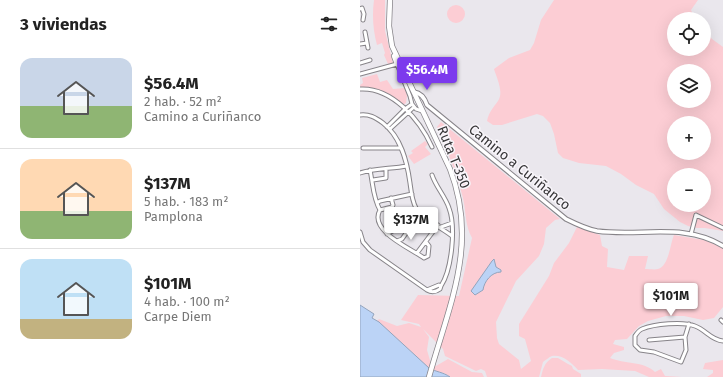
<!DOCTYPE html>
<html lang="es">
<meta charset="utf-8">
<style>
body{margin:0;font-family:"Fira Sans",sans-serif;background:#f6f6f6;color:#222;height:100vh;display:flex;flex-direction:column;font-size:15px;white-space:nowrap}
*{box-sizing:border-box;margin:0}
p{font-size:13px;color:#767676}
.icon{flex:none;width:22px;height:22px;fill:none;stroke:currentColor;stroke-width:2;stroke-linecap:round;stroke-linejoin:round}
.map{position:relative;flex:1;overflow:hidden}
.sheet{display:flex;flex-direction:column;background:#fff;width:360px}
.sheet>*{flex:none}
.controls{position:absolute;left:307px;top:12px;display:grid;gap:8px}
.controls a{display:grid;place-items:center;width:44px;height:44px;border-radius:50%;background:#fff;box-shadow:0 4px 16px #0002;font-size:20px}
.price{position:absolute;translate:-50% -34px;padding:0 9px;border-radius:4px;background:#fff;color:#222;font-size:13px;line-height:26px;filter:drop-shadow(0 1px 2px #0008)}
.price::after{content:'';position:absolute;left:50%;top:24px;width:12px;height:9px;margin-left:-6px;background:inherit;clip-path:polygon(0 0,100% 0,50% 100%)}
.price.on{background:#7c3aed;color:#fff}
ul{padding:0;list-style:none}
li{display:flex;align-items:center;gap:12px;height:100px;padding:0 20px}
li+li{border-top:1px solid #e0e0e0}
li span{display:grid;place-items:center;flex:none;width:112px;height:80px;border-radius:12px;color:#555}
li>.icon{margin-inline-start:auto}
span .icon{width:48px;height:48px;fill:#fffc;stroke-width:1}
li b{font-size:17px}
h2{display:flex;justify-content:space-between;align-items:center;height:48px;padding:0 20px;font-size:17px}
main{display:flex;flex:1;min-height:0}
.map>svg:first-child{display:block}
.green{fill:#fccdd4;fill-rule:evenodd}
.water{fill:#bbd3f6;stroke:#93a4bd}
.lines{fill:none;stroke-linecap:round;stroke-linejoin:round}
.minor-casing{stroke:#878489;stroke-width:5}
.tertiary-casing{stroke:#878489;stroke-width:5.5}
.primary-casing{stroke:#878489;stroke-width:6}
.minor{stroke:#fff;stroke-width:3}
.tertiary{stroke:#fff;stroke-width:3.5}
.primary{stroke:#fff;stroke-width:4.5}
.labels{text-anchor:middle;stroke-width:3;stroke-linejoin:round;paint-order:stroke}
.street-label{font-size:14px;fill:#363537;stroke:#f8f5fa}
</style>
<main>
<section class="sheet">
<h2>3 viviendas<svg class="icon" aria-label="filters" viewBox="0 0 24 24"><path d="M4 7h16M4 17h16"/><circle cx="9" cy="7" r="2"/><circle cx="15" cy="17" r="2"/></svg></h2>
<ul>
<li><span style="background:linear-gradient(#c9d6e8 60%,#8fb573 0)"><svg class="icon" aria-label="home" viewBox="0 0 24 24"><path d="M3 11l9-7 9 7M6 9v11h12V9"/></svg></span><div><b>$56.4M</b><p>2 hab. · 52 m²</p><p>Camino a Curiñanco</p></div></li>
<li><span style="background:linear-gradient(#ffd9b3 65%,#8fb573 0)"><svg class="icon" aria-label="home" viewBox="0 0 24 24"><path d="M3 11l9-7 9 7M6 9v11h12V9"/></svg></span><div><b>$137M</b><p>5 hab. · 183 m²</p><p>Pamplona</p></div></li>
<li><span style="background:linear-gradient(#bfe0f5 75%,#c2b280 0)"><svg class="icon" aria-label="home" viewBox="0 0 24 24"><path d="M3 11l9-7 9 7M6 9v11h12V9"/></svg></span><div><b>$101M</b><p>4 hab. · 100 m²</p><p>Carpe Diem</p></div></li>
</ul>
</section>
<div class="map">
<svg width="363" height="377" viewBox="0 0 363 377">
<rect width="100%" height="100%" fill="#eae7ed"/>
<path class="green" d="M14 0H25V31L33 63 28 64 24 55 25 53 22 43 17 45C13 30 12 15 14 0Z
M194 0H338L331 10 335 19H314V49H344V28L352 39 363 47V231L345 228H337L328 226 320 222 304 209 294 194 276 185 261 174 246 166 219 163 203 158 198 153 194 134 190 123 183 116 177 114 142 125H133L127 121C129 112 133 108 138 101 144 92 137 79 134 69L149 58 170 50 174 43 181 20ZM314 71H344V101H314ZM314 123H344V153H314ZM314 175H344V205H314Z
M87 14a9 9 0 1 1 18 0a9 9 0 1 1-18 0Z
M17 74 20 82 27 80 33 89 45 88 47 96 46 103 43 105 30 96 1 88 0 85 3 83 2 78Z
M81 122 200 219 195 220 186 228 184 244 179 256 156 281 136 322 137 338 139 344 159 360 161 369 171 361 165 339 159 336V324L189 276 194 263 209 243 217 227 240 235 242 246 248 249 247 267 264 270 269 256H288L285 269C289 269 295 270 298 269 309 266 310 244 314 235L344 240 363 248V307L354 318 343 320 324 316H306L288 321 279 326 267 339 255 340 253 344 264 347V350L254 353 250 358C264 364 284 361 295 372L301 369 305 376 322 377H289L275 371 242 369 218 370C212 363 202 354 192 356 189 357 186 360 183 362L179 377H127L125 371 121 369 116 371 85 356 83 349 63 329 69 337 67 350 71 364 76 366 88 359 112 372 122 373 124 377H90L84 373 76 372 69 368 17 321 19 319 37 326 49 323 61 327 59 324 41 320 58 295 99 296 112 238C105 226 106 211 103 198 97 174 87 150 77 127Z
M65 141 68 144 65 147 71 154 54 164 48 156 53 153 51 151Z
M192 358H198L208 364 212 366 213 369 221 374V377H181C183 369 184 363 192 358Z
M363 360V377H347L353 373V370L343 369 345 363Z"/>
<path class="water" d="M134 259 136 267 141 270V272C131 272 124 282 123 290L115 295 111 291 132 261Z
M0 305 14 314 12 318 19 322 69 368C76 372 83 372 90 377H0Z"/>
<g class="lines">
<g class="minor-casing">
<path id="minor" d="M0 9 2 8 4 14 3 20
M5 32 8 48
M0 44 7 43
M0 63 10 60
M0 74 37 64 50 96 52 104 56 109 62 111
M0 89C32 87 60 120 72 147
M0 115C9 114 15 117 23 123 41 137 47 161 50 183 51 191 52 201 56 208 60 217 83 229 92 236
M27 127 45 109 52 104
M30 129 54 107
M3 148H41
M10 170C13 184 13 198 20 210 8 231 52 249 64 258L68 256 69 246 66 242
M0 173C15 168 31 169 47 166
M72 175C76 187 85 196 89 208 96 227 92 269 81 286
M13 180 26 178V169
M17 203 20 201 52 194
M20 210 32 207 33 205 31 198
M81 227 92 223
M0 232 3 242 10 250 67 290
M27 234 61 215
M331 234 336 215 363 228
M37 241 42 239 47 232 44 225
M57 253 78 225
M79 285 81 286 80 289C76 292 72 293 67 290Z
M361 320 363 322
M329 324 325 337 326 350 321 362 294 352 280 350 275 345V336C277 333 279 330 282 329 294 324 323 321 335 326 346 330 351 340 363 341
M289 340 325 337"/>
</g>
<g class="tertiary-casing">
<path id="tertiary" d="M54 92C61 93 65 99 67 105L206 219C216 224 226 229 237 231 279 237 325 222 363 246"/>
</g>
<g class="primary-casing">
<path id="primary" d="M30 0 29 26 32 46 90 169C119 244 89 305 69 377
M34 56 37 64"/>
</g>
<use href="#minor" class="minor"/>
<use href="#tertiary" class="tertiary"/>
<use href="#primary" class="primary"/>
</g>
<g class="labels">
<g class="street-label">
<text transform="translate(94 157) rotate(68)" y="5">Ruta T-350</text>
<text transform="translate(160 167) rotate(39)" y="5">Camino a Curiñanco</text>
</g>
</g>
</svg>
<div class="controls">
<a><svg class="icon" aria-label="locate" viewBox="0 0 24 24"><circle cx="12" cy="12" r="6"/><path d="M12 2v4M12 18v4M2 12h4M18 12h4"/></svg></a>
<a><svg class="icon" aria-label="layers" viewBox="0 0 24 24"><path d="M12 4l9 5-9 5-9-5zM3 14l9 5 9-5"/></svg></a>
<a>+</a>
<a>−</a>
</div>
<b class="price on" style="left:67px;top:91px">$56.4M</b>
<b class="price" style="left:51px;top:241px">$137M</b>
<b class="price" style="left:311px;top:317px">$101M</b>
</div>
</main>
